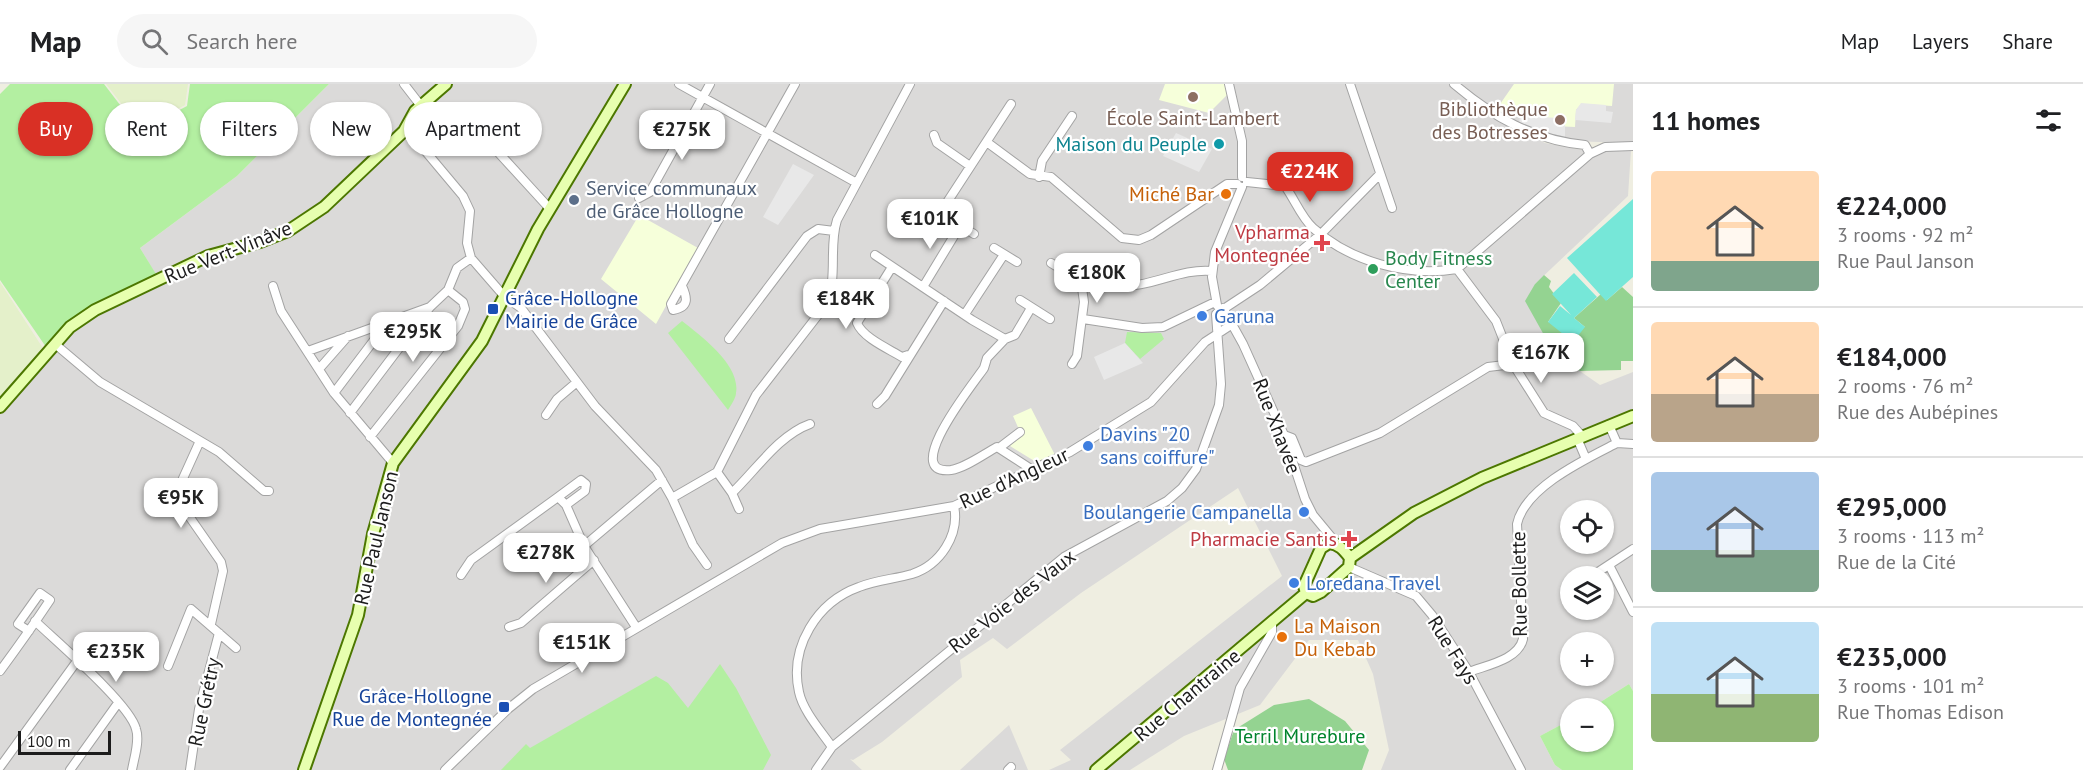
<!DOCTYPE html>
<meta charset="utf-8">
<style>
body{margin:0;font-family:"PT Sans",sans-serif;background:#f6f6f6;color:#202124;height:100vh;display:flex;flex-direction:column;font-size:22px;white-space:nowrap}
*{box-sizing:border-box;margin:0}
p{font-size:20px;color:#757577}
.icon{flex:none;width:33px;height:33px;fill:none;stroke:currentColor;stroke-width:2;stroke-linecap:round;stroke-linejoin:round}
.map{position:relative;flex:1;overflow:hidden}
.side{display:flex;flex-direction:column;background:#fff;width:450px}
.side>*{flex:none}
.top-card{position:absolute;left:18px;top:18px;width:570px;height:54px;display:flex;gap:12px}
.tools{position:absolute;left:1560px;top:416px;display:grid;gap:12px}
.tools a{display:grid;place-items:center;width:54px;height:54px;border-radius:50%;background:#fff;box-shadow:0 2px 4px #0004;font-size:30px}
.scale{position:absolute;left:18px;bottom:15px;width:93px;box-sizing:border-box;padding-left:6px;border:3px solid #1c1c1c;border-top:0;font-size:16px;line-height:21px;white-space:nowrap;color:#1c1c1c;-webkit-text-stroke:4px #fff;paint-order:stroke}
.price{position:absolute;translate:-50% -51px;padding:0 14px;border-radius:12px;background:#fff;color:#222;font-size:20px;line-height:39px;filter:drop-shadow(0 2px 3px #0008)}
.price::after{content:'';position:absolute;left:50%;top:36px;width:18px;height:14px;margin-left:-9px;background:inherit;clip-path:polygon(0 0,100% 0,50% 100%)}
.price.on{background:#d93025;color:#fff}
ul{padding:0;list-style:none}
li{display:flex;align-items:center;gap:18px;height:150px;padding:0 18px}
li+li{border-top:2px solid #e0e0e0}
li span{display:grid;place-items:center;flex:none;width:168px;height:120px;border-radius:6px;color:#555}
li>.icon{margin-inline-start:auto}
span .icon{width:72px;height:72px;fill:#fffc;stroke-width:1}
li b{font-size:26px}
h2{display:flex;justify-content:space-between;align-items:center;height:72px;padding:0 18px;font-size:26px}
.tag{padding:0 21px;border-radius:27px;background:#fff;box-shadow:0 2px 4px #0004;font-size:21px;line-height:54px}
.tag.on{background:#d93025;color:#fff}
header{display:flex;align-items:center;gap:36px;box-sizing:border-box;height:84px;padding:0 30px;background:#fff;border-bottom:2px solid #e0e0e0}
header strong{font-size:28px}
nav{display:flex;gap:33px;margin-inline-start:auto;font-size:21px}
.search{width:420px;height:54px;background:#f6f6f6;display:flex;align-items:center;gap:15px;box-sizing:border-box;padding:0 21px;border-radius:33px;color:#757577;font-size:22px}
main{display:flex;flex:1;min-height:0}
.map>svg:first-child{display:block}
.residential{fill:#dbdad9;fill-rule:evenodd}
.education{fill:#f6ffda}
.farmland{fill:#e4f0ca}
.grass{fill:#b3efa1}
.forest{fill:#94d391}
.pitch{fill:#76e7d8}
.parking{fill:#e8e8e8}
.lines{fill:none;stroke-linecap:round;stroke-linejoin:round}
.street-casing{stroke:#a3a3a3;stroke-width:10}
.secondary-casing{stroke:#4c7700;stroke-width:14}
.street{stroke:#fff;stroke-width:8}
.secondary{stroke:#e7ffaf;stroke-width:10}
.education-dot{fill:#8d6e63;stroke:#fff;stroke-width:2}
.culture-dot{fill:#0f9aa8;stroke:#fff;stroke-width:2}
.food-dot{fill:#e8710a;stroke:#fff;stroke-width:2}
.service-dot{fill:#5c6f8a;stroke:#fff;stroke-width:2}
.health-dot{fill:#e0444e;stroke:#fff;stroke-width:2}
.leisure-dot{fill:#2e9e5b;stroke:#fff;stroke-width:2}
.transit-dot{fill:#1a4fb4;stroke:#fff;stroke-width:2}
.shop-dot{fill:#3f7fe0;stroke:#fff;stroke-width:2}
.labels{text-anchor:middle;stroke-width:4.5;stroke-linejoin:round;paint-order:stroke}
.education-label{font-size:20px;fill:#785e54;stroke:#fff;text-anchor:end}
.culture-label{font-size:20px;fill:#0d838f;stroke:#fff;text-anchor:end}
.service-label{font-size:20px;fill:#4e5e75;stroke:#fff;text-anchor:start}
.food-label{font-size:20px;fill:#c56008;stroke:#fff;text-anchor:end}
.health-label{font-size:20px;fill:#be3a42;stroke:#fff;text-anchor:end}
.street-label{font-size:20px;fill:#1c1c1c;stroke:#fff}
.leisure-label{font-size:20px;fill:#27864d;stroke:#fff;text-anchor:start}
.transit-label{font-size:20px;fill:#164399;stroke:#fff;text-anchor:start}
.shop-label{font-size:20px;fill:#366cbe;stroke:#fff;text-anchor:start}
.park-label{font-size:20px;fill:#00842d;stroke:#fff}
</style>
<header>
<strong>Map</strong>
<div class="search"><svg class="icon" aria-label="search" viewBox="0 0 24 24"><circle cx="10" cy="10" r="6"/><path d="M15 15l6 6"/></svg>Search here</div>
<nav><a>Map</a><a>Layers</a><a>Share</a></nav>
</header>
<main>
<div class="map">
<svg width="1633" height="686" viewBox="0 0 1633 686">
<rect width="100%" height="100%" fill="#efeee1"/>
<path class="residential" d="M329 0H1450L1509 42 1545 59 1583 66H1631L1628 112 1535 200 1554 269 1600 301 1633 288V607L1629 600 1591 624H1570V636L1540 652 1555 681 1562 686H1381L1389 666 1373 590 1358 556H1309L1260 621 1184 652 1130 686H1049L1071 676 1060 666 1282 492 1238 404 1081 509 1007 565 993 554 960 576 962 593 882 658 853 676 850 675 862 686H0V320L70 243 158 194 140 164 237 92ZM1570 426H1604V459H1570ZM1570 492H1604V525H1570ZM1570 558H1604V591H1570Z
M1458 0H1633V59L1567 57 1539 50 1496 28Z
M1009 641 1028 686H960Z"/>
<path class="education" d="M1165 0H1224L1229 9 1209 29 1159 16Z
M1514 0H1614L1612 22 1581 20 1576 26 1575 43 1554 42V35L1502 31 1498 23Z
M639 131 698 164 656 240 601 195Z
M1031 324 1055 371 1036 378 1010 362 1012 355 1021 350 1013 332Z"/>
<path class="farmland" d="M106 0H188L185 21 141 45Z
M0 198 48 272 0 325Z"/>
<path class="grass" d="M10 0H104L140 47 187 22 190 0H329L237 92 140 164 156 190 94 225 46 263 0 196V10Z
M682 237C701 252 741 281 736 309 736 314 731 321 728 326L668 249Z
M1127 248 1161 249 1164 255 1140 275 1125 259Z
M720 580 736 604 771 671 763 686H501L526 660 530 664 656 592 668 599 688 624Z
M1629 600 1633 607V686H1562L1555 681 1540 652 1570 636V657H1604V624H1591Z"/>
<path class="forest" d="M1544 191 1551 197 1549 203 1561 219 1548 238 1585 243 1574 234 1601 210 1607 216 1622 203 1633 213V277H1621V286L1580 287 1554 269 1525 217 1535 200Z
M1309 615 1345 637 1369 666 1362 686H1228L1224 675 1234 646 1274 621Z"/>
<path class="pitch" d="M1633 115V193L1606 217 1567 174Z
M1574 189 1597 213 1574 234 1585 243 1573 258 1548 238 1560 222 1571 231 1552 210Z"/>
<path class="parking" d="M1581 19 1606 21V27L1613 28 1611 39 1575 36 1576 26Z
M1520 31 1556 34V41H1565V56L1519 40Z
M1176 49 1212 65 1199 88 1163 72Z
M793 80 814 91 778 141 763 133Z
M1125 259 1143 279 1104 296 1094 273Z
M1332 465 1345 474V481L1319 504H1311L1313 498 1310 496 1323 469Z"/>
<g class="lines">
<g class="street-casing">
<path id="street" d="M404 0 421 22
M679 0 855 98
M1229 0 1242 57V93
M1350 0 1392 124
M1454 0C1493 33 1533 56 1585 61L1590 70
M406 44 463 112 470 127 467 159 471 174 504 212 521 224 595 322 656 386 672 414 693 461 707 481
M476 44 550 125
M934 51 937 59 970 82
M988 59 1030 90 1051 93 1122 154 1139 156 1151 151 1227 100H1237
M1039 93 1042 77 1072 32
M1247 98 1285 102C1295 116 1301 133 1313 144 1351 178 1407 193 1457 185
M639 114 650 108 710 0
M974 150C964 144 946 135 944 123L1011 20
M994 164 1017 178
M875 171 972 236 1005 255
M1051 179 1076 194 1082 204 1084 218 1077 272 1072 280
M892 183 857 239C863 254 889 265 902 273L908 271
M1457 185 1590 70 1605 63 1633 62
M1457 185 1496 237 1513 280 1544 329 1573 342 1582 352
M273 202 281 227 334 309 393 379
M682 202C687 213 690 223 673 226L671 220 795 0
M1113 202C1151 205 1178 184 1212 187
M923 203 960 142
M1020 216 1050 235
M1217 221 1212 193 1215 168 1242 103
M1031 224 1015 251 1005 255 987 274 984 284C977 295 898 392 951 386 965 384 984 370 997 363L1031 385
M1223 224 1243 260 1284 351 1305 415 1313 431 1337 460
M965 230 1003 172
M1083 235 1142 244 1163 243 1215 218
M729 255 807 152 818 145 834 147
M55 260 100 298 219 368 264 407H269
M308 267 430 223 448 206 457 184 471 174
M319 285 348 252
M334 309 387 239
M877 320 885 312 944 217
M350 329 430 223
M546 331 557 315 577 298
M1609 341 1617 359 1633 360
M1284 351 1292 354 1301 376 1306 378 1380 349 1488 283 1513 280
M370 353 458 242 465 225 463 218 448 206
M1577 354 1586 375
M199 359 175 412 221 478 223 487 211 540
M999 364 1020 348
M717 388 732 409 739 425
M732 409C756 386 779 351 810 340
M672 414 717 388 756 311 825 222C839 195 828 164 837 136L910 0
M566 421 558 413 581 396 586 400 585 407 566 421 584 462 636 543
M584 462 662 396
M1609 481 1633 528
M1349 483 1416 512 1432 531 1469 588 1521 686
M1595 490 1633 465
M461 491 471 476 558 413
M35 537C57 558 130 620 136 645 140 657 134 674 132 686
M509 543 521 539 594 476
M168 582 191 525 236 564
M0 587C17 564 34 540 50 516L40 509 18 540 29 547
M1469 588C1487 581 1518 576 1523 555L1517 440C1525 403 1586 375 1617 359
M832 663C821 647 803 627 799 608 789 563 817 518 859 503 876 496 895 495 912 490 940 481 960 451 954 422
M0 683 77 577
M70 686 118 619
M190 686 199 625 219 549
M445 686 508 625 533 605 782 459 820 445 954 422 1070 368 1151 318 1205 258 1231 241
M816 686 832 663 1064 473 1167 417 1182 404 1196 385 1219 321 1221 300 1216 230 1260 201 1321 150 1380 90
M1008 686 1011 683
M1217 686 1240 604 1272 548V540"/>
</g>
<g class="secondary-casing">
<path id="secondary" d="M0 323 70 243 95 226 208 172 260 158 288 147 324 123 404 47 415 27 446 0
M1329 459C1339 460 1344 466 1350 474L1349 483 1321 508 1313 512 1306 509 1304 502 1321 464Z
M1350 474 1414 429 1482 394 1633 332
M304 686 358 531 373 450 393 379 482 257 538 145 625 0
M1096 686 1306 509"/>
</g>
<use href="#street" class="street"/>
<use href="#secondary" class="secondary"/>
</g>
<g class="education-dot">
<circle cx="1193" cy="13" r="6"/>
<circle cx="1560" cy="36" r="6"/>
</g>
<circle class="culture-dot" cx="1219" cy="60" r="6"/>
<g class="food-dot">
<circle cx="1226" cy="110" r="6"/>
<circle cx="1282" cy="553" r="6"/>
</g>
<circle class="service-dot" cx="574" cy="116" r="6"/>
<g class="health-dot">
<path d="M1319 150h6v6h6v6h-6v6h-6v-6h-6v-6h6z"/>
<path d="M1346 446h6v6h6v6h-6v6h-6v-6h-6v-6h6z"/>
</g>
<circle class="leisure-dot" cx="1373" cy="185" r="6"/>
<g class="transit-dot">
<rect x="487" y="219" width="12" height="12" rx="3"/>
<rect x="498" y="617" width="12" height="12" rx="3"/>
</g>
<g class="shop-dot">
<circle cx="1202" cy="232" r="6"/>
<circle cx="1088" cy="362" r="6"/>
<circle cx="1304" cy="428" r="6"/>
<circle cx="1294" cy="499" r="6"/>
</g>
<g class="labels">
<g class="education-label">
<text x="1548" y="32">Bibliothèque<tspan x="1548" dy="23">des Botresses</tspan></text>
<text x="1193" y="41" text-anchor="middle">École Saint-Lambert</text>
</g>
<g class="culture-label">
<text x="1207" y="67">Maison du Peuple</text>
</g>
<g class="service-label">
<text x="586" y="111">Service communaux<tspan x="586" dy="23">de Grâce Hollogne</tspan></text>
</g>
<g class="food-label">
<text x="1214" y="117">Miché Bar</text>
<text x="1294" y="549" text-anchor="start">La Maison<tspan x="1294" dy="23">Du Kebab</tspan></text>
</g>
<g class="health-label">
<text x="1310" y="155">Vpharma<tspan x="1310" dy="23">Montegnée</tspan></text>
<text x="1337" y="462">Pharmacie Santis</text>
</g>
<g class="street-label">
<text transform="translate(228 168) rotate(-22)" y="7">Rue Vert-Vinâve</text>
<text transform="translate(1277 342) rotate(69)" y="7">Rue Xhavée</text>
<text transform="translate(1014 394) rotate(-25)" y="7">Rue d'Angleur</text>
<text transform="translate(376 454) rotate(-77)" y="7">Rue Paul Janson</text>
<text transform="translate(1519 500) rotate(-91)" y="7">Rue Bollette</text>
<text transform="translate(1012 517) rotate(-38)" y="7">Rue Voie des Vaux</text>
<text transform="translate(1453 566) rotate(58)" y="7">Rue Fays</text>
<text transform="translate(1187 611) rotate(-40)" y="7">Rue Chantraine</text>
<text transform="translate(204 618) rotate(-78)" y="7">Rue Grétry</text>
</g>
<g class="leisure-label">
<text x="1385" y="181">Body Fitness<tspan x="1385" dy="23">Center</tspan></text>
</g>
<g class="transit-label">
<text x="505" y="221">Grâce-Hollogne<tspan x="505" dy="23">Mairie de Grâce</tspan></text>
<text x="492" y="619" text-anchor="end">Grâce-Hollogne<tspan x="492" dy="23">Rue de Montegnée</tspan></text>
</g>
<g class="shop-label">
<text x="1214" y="239">Garuna</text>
<text x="1100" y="357">Davins "20<tspan x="1100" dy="23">sans coiffure"</tspan></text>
<text x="1292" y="435" text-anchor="end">Boulangerie Campanella</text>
<text x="1306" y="506">Loredana Travel</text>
</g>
<g class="park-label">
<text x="1300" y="659">Terril Murebure</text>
</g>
</g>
</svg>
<div class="tools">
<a><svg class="icon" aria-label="locate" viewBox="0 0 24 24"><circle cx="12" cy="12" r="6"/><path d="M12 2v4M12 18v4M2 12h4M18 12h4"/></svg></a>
<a><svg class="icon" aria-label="layers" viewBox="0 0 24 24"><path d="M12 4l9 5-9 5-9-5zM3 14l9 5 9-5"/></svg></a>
<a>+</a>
<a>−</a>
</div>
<div class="scale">100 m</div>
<b class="price" style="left:682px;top:77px">€275K</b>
<b class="price on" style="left:1310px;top:119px">€224K</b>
<b class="price" style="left:930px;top:166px">€101K</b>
<b class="price" style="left:1097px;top:220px">€180K</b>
<b class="price" style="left:846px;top:246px">€184K</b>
<b class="price" style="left:413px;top:279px">€295K</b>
<b class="price" style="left:1541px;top:300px">€167K</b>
<b class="price" style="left:181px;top:445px">€95K</b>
<b class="price" style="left:546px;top:500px">€278K</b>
<b class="price" style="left:582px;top:590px">€151K</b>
<b class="price" style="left:116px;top:599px">€235K</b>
<div class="top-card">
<a class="tag on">Buy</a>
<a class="tag">Rent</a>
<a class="tag">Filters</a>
<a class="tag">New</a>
<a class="tag">Apartment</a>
</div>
</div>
<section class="side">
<h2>11 homes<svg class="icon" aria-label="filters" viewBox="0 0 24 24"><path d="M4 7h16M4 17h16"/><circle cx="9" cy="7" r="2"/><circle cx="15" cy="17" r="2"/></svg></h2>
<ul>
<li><span style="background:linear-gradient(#ffd9b3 75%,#7fa58c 0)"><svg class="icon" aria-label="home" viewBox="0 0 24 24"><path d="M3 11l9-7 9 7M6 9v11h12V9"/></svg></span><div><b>€224,000</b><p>3 rooms · 92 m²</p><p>Rue Paul Janson</p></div></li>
<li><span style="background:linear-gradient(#ffd9b3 60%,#b9a48a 0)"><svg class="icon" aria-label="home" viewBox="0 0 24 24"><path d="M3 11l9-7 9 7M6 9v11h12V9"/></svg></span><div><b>€184,000</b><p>2 rooms · 76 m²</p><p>Rue des Aubépines</p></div></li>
<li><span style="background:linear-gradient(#a9c7e8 65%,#7fa58c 0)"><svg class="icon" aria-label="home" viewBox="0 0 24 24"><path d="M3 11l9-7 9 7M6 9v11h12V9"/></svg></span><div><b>€295,000</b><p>3 rooms · 113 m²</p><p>Rue de la Cité</p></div></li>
<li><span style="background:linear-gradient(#bfe0f5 60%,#8fb573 0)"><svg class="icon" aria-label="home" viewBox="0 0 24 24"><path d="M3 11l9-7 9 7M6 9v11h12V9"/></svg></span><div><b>€235,000</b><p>3 rooms · 101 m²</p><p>Rue Thomas Edison</p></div></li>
</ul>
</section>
</main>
